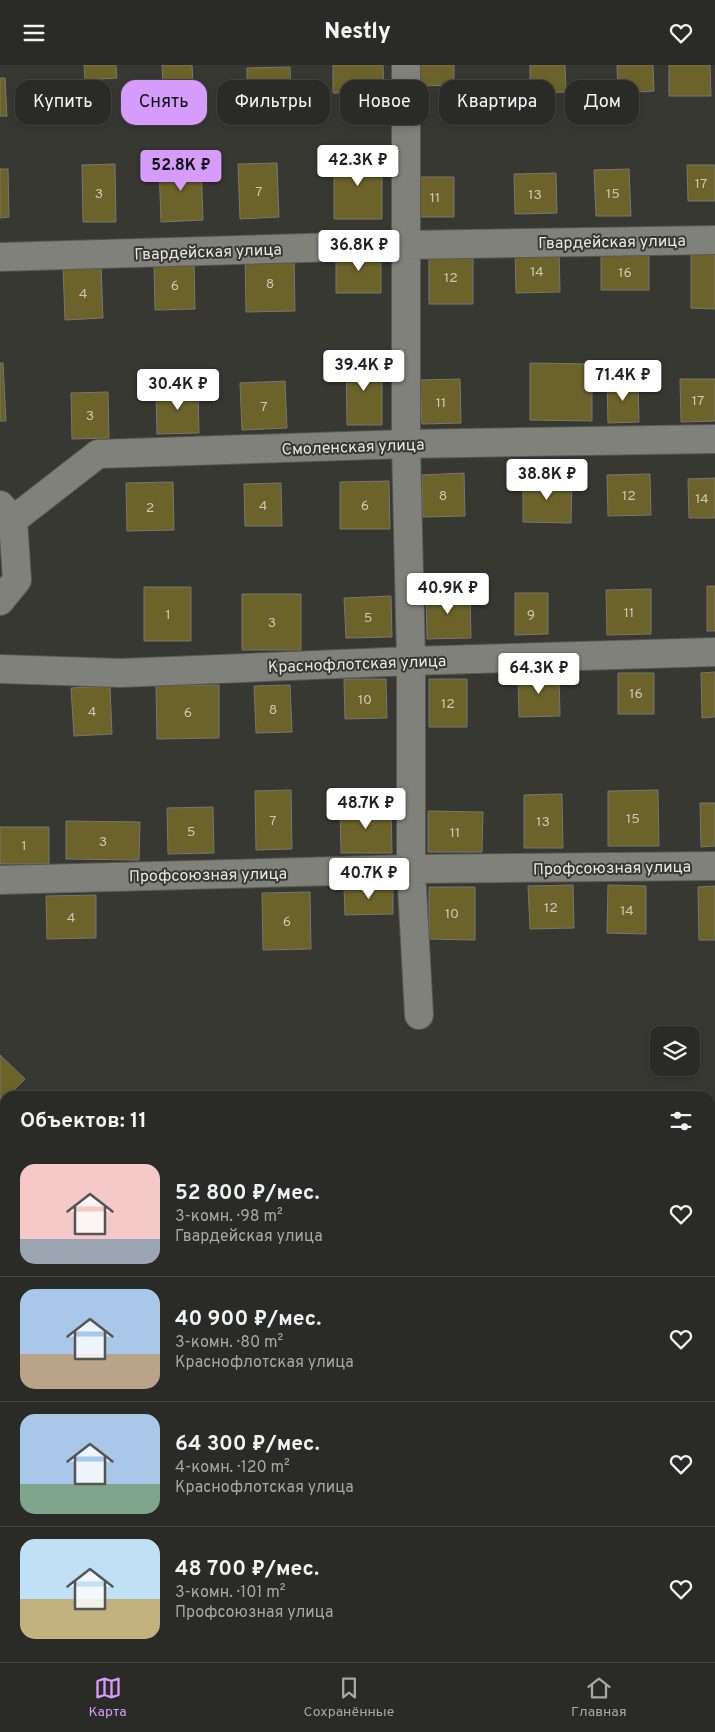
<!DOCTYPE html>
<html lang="ru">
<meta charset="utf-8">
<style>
body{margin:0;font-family:Overpass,sans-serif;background:#363632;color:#f1f3f6;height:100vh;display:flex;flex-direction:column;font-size:19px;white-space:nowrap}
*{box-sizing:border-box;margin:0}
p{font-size:16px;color:#a5a7a7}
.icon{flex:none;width:28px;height:28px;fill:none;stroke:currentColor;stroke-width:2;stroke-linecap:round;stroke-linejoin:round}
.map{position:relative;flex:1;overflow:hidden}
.details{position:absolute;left:0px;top:1026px;width:715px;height:571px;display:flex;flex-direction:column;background:#2a2a26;border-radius:15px 15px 0 0;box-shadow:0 2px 8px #0003,0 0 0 1px #464643}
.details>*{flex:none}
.guide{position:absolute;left:15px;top:15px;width:685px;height:45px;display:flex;gap:10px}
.buttons{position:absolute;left:650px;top:961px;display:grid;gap:10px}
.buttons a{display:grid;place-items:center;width:50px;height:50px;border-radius:10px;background:#2a2a26;box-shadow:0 2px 8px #0003,0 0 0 1px #464643;font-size:25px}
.price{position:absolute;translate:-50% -42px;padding:0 11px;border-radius:5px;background:#fff;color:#222;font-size:16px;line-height:32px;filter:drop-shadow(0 1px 2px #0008)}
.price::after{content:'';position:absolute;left:50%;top:30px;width:15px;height:11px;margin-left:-8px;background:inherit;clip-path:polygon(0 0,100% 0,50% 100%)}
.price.current{background:#d59cfb;color:#111}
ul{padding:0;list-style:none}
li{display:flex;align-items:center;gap:15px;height:125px;padding:0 20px}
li+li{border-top:1px solid #464643}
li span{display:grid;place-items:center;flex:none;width:140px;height:100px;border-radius:15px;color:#555}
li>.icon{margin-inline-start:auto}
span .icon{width:60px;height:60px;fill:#fffc;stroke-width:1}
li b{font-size:21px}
h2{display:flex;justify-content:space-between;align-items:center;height:60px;padding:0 20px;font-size:21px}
.pill{padding:0 18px;border-radius:15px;background:#2a2a26;box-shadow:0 2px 8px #0003,0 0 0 1px #464643;font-size:18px;line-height:45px}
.pill.current{background:#d59cfb;color:#111}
header{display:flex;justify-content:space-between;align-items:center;height:65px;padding:0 20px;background:#2a2a26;font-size:22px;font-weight:800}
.dock{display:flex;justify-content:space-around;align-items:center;height:70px;border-top:1px solid #464643;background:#2a2a26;font-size:14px;color:#a5a7a7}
.dock a{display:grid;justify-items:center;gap:2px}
.dock .current{color:#d59cfb}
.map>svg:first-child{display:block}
.building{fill:#6b632a;stroke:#777671}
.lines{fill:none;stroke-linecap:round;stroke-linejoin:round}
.minor-casing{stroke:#585753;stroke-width:30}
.minor{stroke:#81817b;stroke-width:28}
.labels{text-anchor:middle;stroke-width:4;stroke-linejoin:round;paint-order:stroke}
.number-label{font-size:14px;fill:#c8c6b6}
.street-label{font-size:16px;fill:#e7e7e4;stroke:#383833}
</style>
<header><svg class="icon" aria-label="menu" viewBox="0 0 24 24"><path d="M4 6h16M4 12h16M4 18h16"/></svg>Nestly<svg class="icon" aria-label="heart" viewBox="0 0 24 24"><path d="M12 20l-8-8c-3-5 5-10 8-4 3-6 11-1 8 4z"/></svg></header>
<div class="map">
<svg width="715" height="1597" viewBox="0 0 715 1597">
<rect width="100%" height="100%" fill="#383833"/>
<path class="building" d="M84 0H116L117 13 85 15Z
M162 0H192L193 19 163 20Z
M333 0H383L384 27 333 28Z
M416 0H454V20L417 21Z
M530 0H565L566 27 530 28Z
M617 0H653L654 26 618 28Z
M669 0H710L711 31H669Z
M290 2 291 29 247 31V3Z
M0 13H5L7 51H0Z
M334 89H382V154H334Z
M201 98 203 155 161 157 159 99Z
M277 98 279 152 240 154 238 99Z
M115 99 116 157H83L82 100Z
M687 100H715V136H688Z
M0 104H8L9 152 0 153Z
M629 104 631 151H596L594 105Z
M556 108 557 148 515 149 514 109Z
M417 112H454V152H417Z
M559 183 560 227 516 228 515 185Z
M429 185H473V239H429Z
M336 187H381V228H336Z
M649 187V225H601V188Z
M691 187 715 188V244L691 243Z
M245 189H294L295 246 246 247Z
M194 195 195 244 155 245 154 196Z
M101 200 103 253 65 255 63 202Z
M346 295H382V360H347Z
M0 298H3L6 356H0Z
M530 298 592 299V356L530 355Z
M460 314 461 358 422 359 420 315Z
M680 314H715V356L681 357Z
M638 315 639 357 608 358 607 316Z
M285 316 287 363 242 365 240 318Z
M198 323 199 368 157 369 156 324Z
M108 327 109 373 72 374 71 328Z
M464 408 465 451 423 452 422 410Z
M650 409 651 450 608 451 607 410Z
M715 413V453H689L688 414Z
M523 414H572L571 458 523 457Z
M389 416 390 464H340V417Z
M173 417 174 465 127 466 126 418Z
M281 418 282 461H245L244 419Z
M707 521H715V566H707Z
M144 522H191V576H144Z
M651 524V569L607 570 606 525Z
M470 527 471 573 427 574 426 528Z
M515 528H548V569L515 570Z
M242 529H301V585H242Z
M391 531 392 572 346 573 344 533Z
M715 607V652L702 653 701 608Z
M618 608H654V649H618Z
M559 609 560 651 519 652 518 610Z
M344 614H386L387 653 345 654Z
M429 614H467V662H429Z
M156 620H219V673L157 674Z
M290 620 292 667 256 668 254 621Z
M110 621 112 669 74 671 71 623Z
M291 725 292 784 256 785 255 726Z
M658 725 659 781H608V726Z
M562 729 563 783H524V730Z
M700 738H715V781L701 782Z
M213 742 214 788 168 789 167 743Z
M340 743H391L392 788H341Z
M428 746 483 747 482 787H428Z
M66 756 140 757 139 795 66 794Z
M0 762H49V799H0Z
M573 820 574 863 530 864 528 821Z
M608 820 646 821V869L607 868Z
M393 821V849L345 850 344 822Z
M715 821V875H699L698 822Z
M429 822H475V875L429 874Z
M310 827 311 884 263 885 262 828Z
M96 830V873L47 874 46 831Z
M0 990 25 1014 8 1031H5L0 1039Z
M0 1162 5 1167V1203L0 1208Z
M715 1321V1391L710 1386V1326Z
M5 1354V1411L0 1406V1359Z"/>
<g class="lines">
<g class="minor-casing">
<path id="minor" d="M406 0V379L411 596V804L419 950
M0 192 406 180 715 175
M0 440 13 455 17 515 0 536
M13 455 98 389 406 379 715 374
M0 604 121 608 411 596 715 587
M0 815 411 804 715 801
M0 1125 5 1130
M710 1286 715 1281
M0 1342 5 1337
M497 1592 498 1597
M381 1597V1592"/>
</g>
<use href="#minor" class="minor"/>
</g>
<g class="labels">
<g class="number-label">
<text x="701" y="123">17</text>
<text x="259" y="131">7</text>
<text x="99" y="133">3</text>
<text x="613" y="133">15</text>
<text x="535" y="134">13</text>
<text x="435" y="137">11</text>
<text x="537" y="211">14</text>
<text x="625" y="212">16</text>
<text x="451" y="217">12</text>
<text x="270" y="223">8</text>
<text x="175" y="225">6</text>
<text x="83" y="233">4</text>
<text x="698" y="340">17</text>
<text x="441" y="342">11</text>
<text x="264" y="346">7</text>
<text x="90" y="355">3</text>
<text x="443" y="435">8</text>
<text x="629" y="435">12</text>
<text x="702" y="438">14</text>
<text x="263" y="445">4</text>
<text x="365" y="445">6</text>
<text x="150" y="447">2</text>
<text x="629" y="552">11</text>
<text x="168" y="554">1</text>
<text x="531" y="554">9</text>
<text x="368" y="557">5</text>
<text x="272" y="562">3</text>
<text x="636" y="633">16</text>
<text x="365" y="639">10</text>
<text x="448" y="643">12</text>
<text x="273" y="649">8</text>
<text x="92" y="651">4</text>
<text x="188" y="652">6</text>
<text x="633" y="758">15</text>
<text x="273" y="760">7</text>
<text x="543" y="761">13</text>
<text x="191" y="771">5</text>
<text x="455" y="772">11</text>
<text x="103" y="781">3</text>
<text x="24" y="785">1</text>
<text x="551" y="847">12</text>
<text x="627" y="850">14</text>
<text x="452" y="853">10</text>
<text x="71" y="857">4</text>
<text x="287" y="861">6</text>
</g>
<g class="street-label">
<text transform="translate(612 176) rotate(-1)" y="6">Гвардейская улица</text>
<text transform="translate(208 186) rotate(-2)" y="6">Гвардейская улица</text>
<text transform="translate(353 381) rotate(-2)" y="6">Смоленская улица</text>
<text transform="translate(357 598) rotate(-2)" y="6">Краснофлотская улица</text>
<text transform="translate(612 802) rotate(-1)" y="6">Профсоюзная улица</text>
<text transform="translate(208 809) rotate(-1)" y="6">Профсоюзная улица</text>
</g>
</g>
</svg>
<div class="buttons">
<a><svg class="icon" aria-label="layers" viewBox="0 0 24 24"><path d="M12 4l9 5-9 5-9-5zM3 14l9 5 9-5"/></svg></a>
</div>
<b class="price" style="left:358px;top:122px">42.3K ₽</b>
<b class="price current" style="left:181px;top:127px">52.8K ₽</b>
<b class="price" style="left:359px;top:207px">36.8K ₽</b>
<b class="price" style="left:364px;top:327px">39.4K ₽</b>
<b class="price" style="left:623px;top:337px">71.4K ₽</b>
<b class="price" style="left:178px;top:346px">30.4K ₽</b>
<b class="price" style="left:547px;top:436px">38.8K ₽</b>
<b class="price" style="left:448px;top:550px">40.9K ₽</b>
<b class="price" style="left:539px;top:630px">64.3K ₽</b>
<b class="price" style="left:366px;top:765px">48.7K ₽</b>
<b class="price" style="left:369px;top:835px">40.7K ₽</b>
<div class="guide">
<a class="pill">Купить</a>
<a class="pill current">Снять</a>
<a class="pill">Фильтры</a>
<a class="pill">Новое</a>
<a class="pill">Квартира</a>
<a class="pill">Дом</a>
</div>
<section class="details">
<h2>Объектов: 11<svg class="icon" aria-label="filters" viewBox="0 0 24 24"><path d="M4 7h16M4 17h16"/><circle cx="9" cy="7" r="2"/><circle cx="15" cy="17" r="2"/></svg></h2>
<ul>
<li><span style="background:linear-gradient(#f6c9c9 75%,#9aa5b1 0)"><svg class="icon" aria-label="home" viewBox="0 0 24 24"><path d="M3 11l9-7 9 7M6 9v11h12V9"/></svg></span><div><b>52 800 ₽/мес.</b><p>3-комн. · 98 m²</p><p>Гвардейская улица</p></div><svg class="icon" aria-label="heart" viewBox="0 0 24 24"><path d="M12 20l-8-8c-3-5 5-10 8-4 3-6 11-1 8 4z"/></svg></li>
<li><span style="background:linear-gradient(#a9c7e8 65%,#b9a48a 0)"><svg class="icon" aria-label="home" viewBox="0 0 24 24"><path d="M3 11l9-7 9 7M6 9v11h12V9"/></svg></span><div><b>40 900 ₽/мес.</b><p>3-комн. · 80 m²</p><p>Краснофлотская улица</p></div><svg class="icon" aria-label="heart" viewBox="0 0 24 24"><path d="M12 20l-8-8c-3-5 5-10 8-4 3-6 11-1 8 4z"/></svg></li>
<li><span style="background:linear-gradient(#a9c7e8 70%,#7fa58c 0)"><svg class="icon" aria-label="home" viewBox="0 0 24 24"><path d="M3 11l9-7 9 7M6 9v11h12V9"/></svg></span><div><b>64 300 ₽/мес.</b><p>4-комн. · 120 m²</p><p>Краснофлотская улица</p></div><svg class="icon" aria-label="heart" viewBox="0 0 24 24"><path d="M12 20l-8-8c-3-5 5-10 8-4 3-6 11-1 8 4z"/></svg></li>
<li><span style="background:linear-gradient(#bfe0f5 60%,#c2b280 0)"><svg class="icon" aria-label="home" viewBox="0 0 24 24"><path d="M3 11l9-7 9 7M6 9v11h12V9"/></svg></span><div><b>48 700 ₽/мес.</b><p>3-комн. · 101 m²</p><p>Профсоюзная улица</p></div><svg class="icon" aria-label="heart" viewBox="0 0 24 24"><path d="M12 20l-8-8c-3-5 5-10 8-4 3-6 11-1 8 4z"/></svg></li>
</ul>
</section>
</div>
<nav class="dock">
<a class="current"><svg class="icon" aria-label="map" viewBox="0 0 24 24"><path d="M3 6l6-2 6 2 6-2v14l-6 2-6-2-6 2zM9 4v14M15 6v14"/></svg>Карта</a>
<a><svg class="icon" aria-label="saved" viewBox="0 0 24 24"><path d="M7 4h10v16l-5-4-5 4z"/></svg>Сохранённые</a>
<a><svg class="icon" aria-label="home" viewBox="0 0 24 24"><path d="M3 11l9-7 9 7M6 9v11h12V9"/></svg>Главная</a>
</nav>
